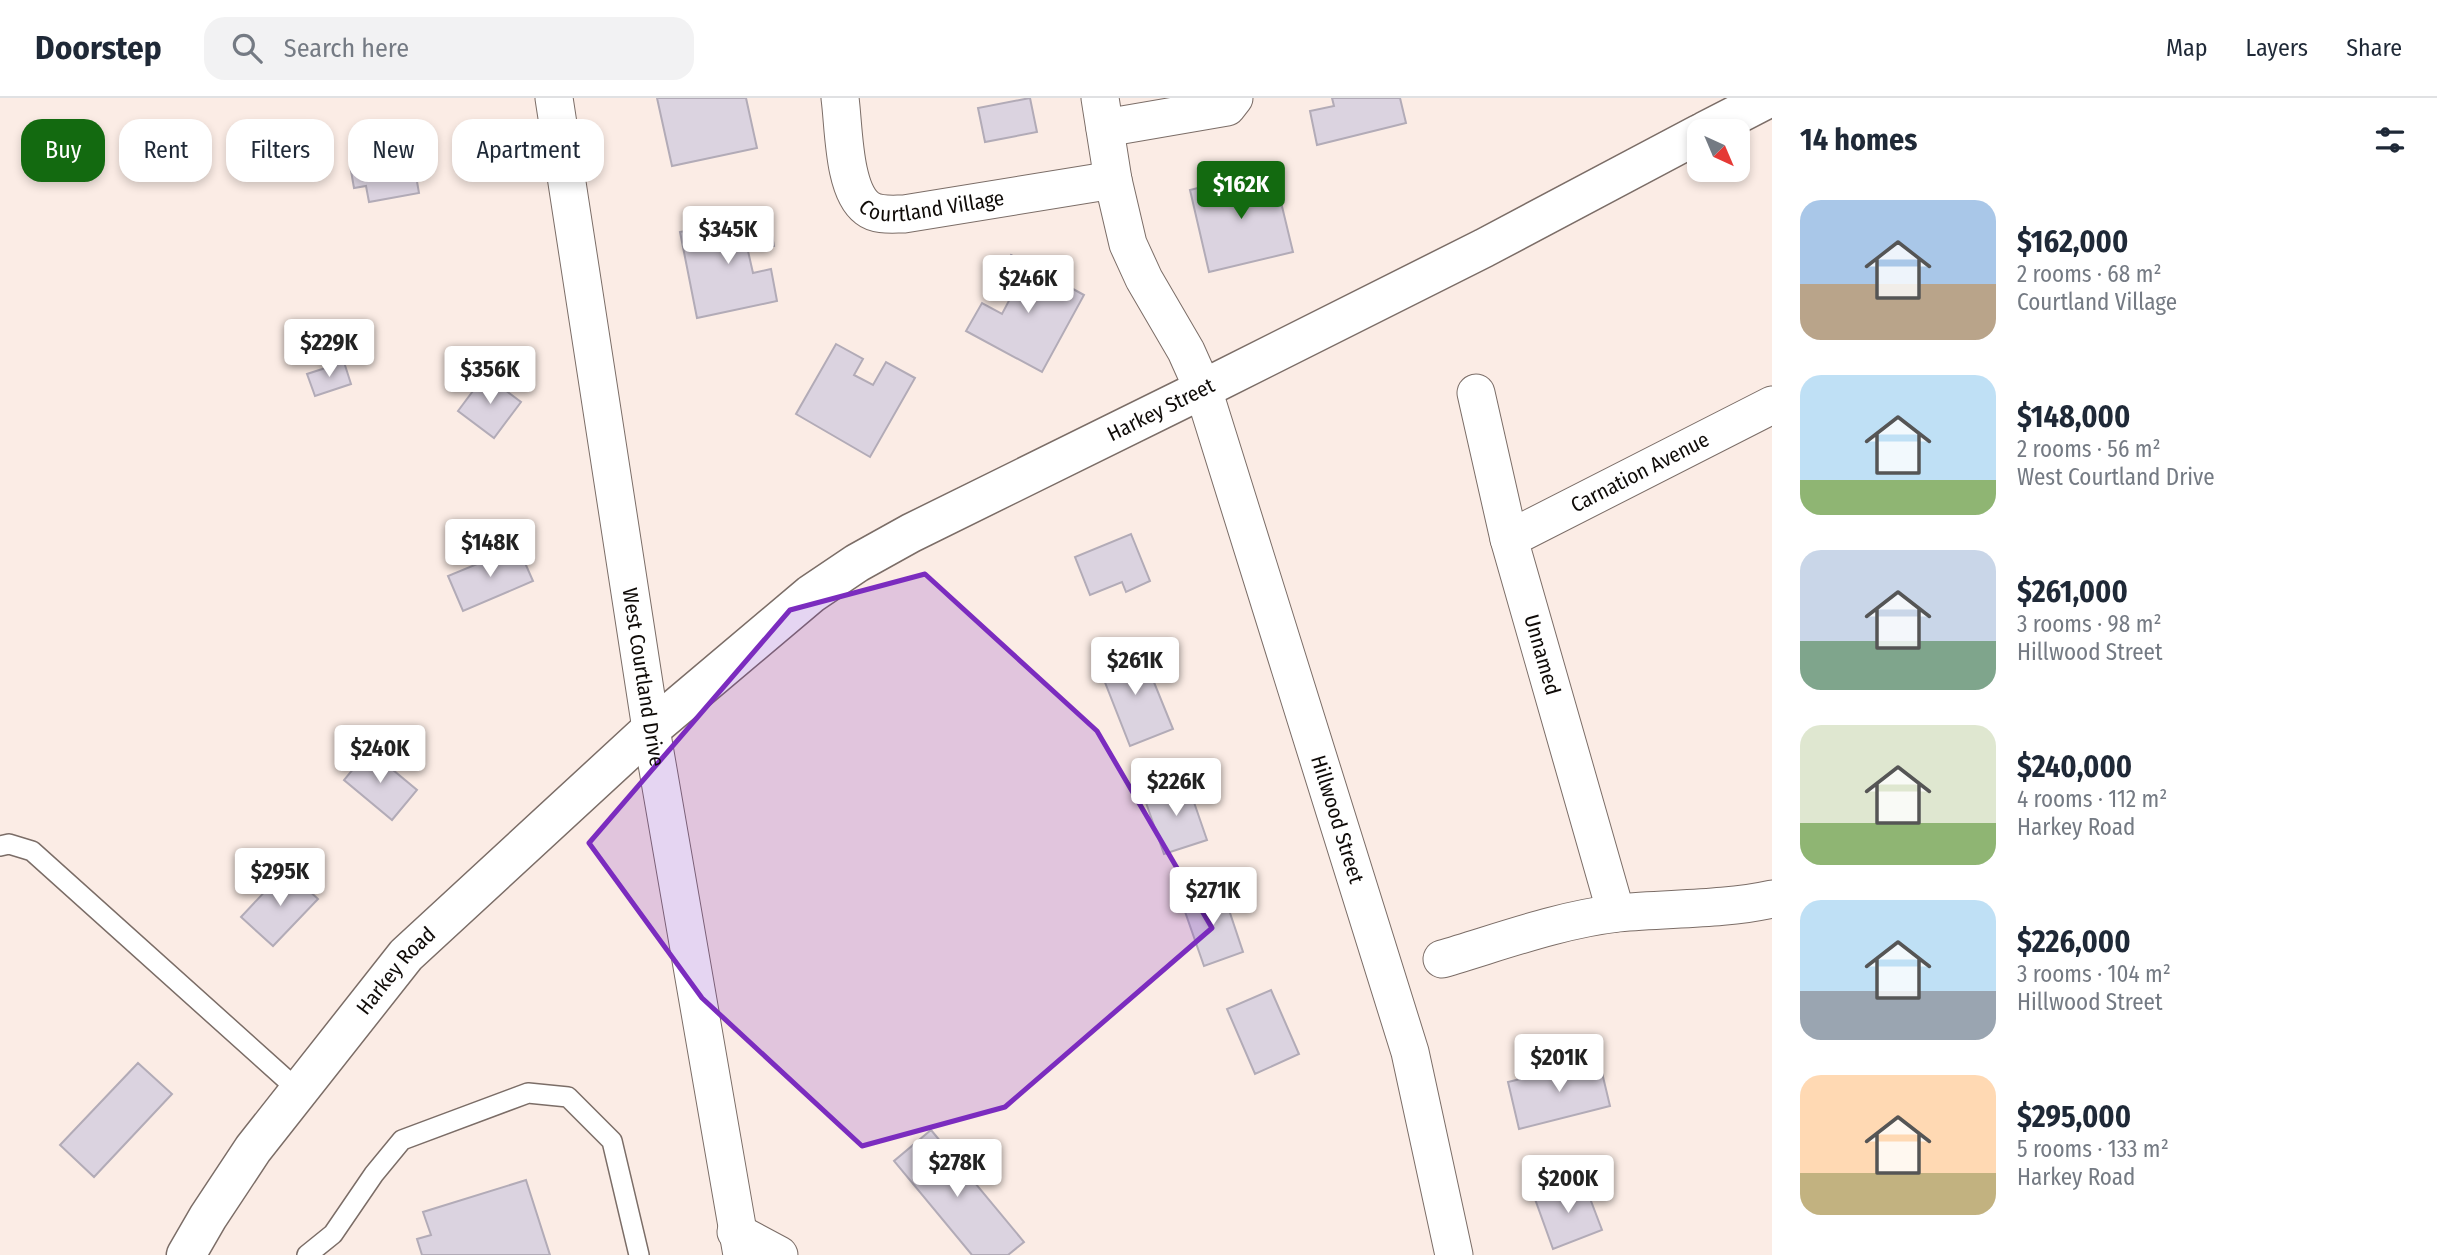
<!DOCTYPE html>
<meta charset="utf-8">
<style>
body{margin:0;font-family:"Fira Sans Condensed",sans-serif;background:#f2f2f3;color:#1f2937;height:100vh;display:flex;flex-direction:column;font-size:26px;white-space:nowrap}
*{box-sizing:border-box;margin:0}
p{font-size:23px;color:#747a83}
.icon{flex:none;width:38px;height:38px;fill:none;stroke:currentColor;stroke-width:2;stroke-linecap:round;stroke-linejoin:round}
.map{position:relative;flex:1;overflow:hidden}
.details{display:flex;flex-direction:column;background:#fff;width:665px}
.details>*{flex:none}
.guide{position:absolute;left:21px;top:21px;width:665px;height:63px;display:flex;gap:14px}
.needle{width:46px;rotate:136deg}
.fabs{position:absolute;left:1687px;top:21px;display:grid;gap:14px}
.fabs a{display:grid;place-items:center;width:63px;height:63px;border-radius:14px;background:#fff;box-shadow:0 4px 10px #0003;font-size:35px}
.price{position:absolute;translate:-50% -60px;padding:0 16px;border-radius:7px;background:#fff;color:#222;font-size:23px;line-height:46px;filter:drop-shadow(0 2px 4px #0008)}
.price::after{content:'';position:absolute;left:50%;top:42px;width:21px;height:16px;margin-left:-10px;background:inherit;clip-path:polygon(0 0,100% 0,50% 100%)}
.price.on{background:#136a10;color:#fff}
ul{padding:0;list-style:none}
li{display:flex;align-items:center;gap:21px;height:175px;padding:0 28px}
li span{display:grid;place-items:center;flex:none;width:196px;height:140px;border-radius:21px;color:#555}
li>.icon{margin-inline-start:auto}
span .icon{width:84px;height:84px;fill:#fffc;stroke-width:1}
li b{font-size:30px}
h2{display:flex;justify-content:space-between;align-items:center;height:84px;padding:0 28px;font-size:30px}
.pill{padding:0 24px;border-radius:21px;background:#fff;box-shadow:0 4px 10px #0003;font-size:24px;line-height:63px}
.pill.on{background:#136a10;color:#fff}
header{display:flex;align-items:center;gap:42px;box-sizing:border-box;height:98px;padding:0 35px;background:#fff;border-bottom:2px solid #e0e1e3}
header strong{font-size:33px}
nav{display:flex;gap:38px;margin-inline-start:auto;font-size:24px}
.search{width:490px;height:63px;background:#f2f2f3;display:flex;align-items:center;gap:18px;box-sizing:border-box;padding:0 24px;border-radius:21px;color:#747a83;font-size:26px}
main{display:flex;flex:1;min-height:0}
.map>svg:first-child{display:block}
.building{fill:#dbd3e0;stroke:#b2abb7;stroke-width:2}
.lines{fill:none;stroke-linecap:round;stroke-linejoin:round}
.lane-casing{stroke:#7b6d67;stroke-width:22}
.street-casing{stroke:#7b6d67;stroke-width:39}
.secondary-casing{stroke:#7b6d67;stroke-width:41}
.lane{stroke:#fff;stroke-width:19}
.street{stroke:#fff;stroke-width:37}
.secondary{stroke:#fff;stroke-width:38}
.marked{fill:#7b2cbf;fill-opacity:0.2;stroke:#7b2cbf;stroke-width:5;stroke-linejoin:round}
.labels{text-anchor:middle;stroke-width:5;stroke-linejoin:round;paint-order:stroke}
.street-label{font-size:21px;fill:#0f0b08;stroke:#fbece5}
</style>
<header>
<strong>Doorstep</strong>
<div class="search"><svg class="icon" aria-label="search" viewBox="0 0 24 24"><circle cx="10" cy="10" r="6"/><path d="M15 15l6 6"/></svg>Search here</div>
<nav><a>Map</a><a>Layers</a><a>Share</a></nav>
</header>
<main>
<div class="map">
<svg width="1772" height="1157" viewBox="0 0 1772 1157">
<rect width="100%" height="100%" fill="#fbece5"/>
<path class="building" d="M657 0H746L757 50 672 68Z
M1030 0 1037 34 985 44 978 10Z
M1332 0H1400L1406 25 1317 47 1310 13 1334 8Z
M412 55 419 95 369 104 366 88 354 90 350 67Z
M1273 71 1293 154 1209 174 1190 92Z
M768 116 774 148 748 153 753 175 771 171 777 203 697 220 680 134Z
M1011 157 1084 197 1042 274 966 233 982 205 1002 216 1012 197 995 188Z
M836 246 863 261 854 277 873 287 886 264 915 280 870 359 796 316Z
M344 264 351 286 315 298 307 276Z
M485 277 521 304 494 340 458 313Z
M1131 436 1150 483 1126 494 1122 484 1090 497 1075 459Z
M518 449 533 483 463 513 448 478Z
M1134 549 1142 569 1147 567 1173 631 1130 648 1097 564Z
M369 652 417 692 392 722 344 682Z
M1187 684 1207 742 1164 756 1144 699Z
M286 771 318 801 273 848 241 819Z
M1222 791 1243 854 1204 868 1182 805Z
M1271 892 1299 956 1255 976 1227 911Z
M1599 962 1610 1008 1519 1031 1508 984Z
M138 965 172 996 94 1079 60 1047Z
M931 1032 1024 1144 1008 1157H972L894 1063Z
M526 1082 550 1157H422L417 1141 431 1137 423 1114Z
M1583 1082 1602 1132 1553 1151 1535 1101Z"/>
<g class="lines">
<g class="lane-casing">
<path id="lane" d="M0 748 9 746 32 753 298 992
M307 1157 333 1136 374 1076 402 1042 528 995 568 999 612 1043 639 1157"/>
</g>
<g class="street-casing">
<g id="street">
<path id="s1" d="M554 0 651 631 742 1157"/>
<path id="s2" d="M840 0C844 29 843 92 867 110 877 118 892 116 904 116L1113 82"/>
<path id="s3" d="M1100 0 1113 82 1128 146 1144 181 1186 253 1203 291 1410 954 1454 1157"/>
<path d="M1105 30 1227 9 1234 0"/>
<path id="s4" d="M1476 295 1509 441 1616 815"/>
<path id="s5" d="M1509 441 1772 307"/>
<path d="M1442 861C1500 844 1558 822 1618 815 1669 810 1722 812 1772 801"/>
<path d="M736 1134 779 1157"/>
</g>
</g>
<g class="secondary-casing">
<g id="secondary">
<path d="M1705 33 1769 0"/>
<path id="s6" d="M186 1157 208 1119 253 1051 406 857 651 631 811 496 857 465 911 435 1203 291 1484 150 1699 36"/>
</g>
</g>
<use href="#lane" class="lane"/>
<use href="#street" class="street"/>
<use href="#secondary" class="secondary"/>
</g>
<path class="marked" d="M925 476 1097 633 1212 830 1005 1009 862 1048 702 900 589 745 790 512Z"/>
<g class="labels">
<g class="street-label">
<text dy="7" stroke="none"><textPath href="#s2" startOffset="182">Courtland Village</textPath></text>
<text dy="7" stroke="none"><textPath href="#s6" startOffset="1311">Harkey Street</textPath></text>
<text dy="7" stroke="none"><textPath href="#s5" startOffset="147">Carnation Avenue</textPath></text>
<text dy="7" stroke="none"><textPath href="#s4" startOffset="270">Unnamed</textPath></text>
<text dy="7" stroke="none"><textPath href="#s1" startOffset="586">West Courtland Drive</textPath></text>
<text dy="7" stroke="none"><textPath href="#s3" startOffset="763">Hillwood Street</textPath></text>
<text dy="7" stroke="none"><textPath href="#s6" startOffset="354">Harkey Road</textPath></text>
</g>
</g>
</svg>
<div class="fabs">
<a><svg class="needle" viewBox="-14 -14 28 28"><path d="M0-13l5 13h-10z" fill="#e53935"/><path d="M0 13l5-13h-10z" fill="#747a83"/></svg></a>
</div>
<b class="price on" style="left:1241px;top:123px">$162K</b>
<b class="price" style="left:728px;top:168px">$345K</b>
<b class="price" style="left:1028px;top:217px">$246K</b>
<b class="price" style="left:329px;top:281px">$229K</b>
<b class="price" style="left:490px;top:308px">$356K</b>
<b class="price" style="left:490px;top:481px">$148K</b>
<b class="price" style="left:1135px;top:599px">$261K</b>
<b class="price" style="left:380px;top:687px">$240K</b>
<b class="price" style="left:1176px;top:720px">$226K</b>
<b class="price" style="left:280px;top:810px">$295K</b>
<b class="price" style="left:1213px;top:829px">$271K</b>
<b class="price" style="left:1559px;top:996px">$201K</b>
<b class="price" style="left:957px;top:1101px">$278K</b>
<b class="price" style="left:1568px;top:1117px">$200K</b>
<div class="guide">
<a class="pill on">Buy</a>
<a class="pill">Rent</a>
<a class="pill">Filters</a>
<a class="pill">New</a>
<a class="pill">Apartment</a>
</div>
</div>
<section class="details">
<h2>14 homes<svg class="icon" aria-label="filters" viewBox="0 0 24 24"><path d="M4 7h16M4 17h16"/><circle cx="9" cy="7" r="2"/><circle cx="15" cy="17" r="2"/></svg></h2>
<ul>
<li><span style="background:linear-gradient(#a9c7e8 60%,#b9a48a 0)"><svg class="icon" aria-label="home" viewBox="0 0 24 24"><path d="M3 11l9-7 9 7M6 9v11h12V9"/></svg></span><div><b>$162,000</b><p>2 rooms · 68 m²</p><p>Courtland Village</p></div></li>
<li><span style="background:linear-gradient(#bfe0f5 75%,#8fb573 0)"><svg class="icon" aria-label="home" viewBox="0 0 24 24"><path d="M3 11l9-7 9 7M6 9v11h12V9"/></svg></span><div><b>$148,000</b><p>2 rooms · 56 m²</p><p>West Courtland Drive</p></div></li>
<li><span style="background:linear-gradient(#c9d6e8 65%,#7fa58c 0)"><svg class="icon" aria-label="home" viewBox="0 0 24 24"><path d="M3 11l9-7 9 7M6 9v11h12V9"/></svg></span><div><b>$261,000</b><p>3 rooms · 98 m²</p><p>Hillwood Street</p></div></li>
<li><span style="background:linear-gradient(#dfe7d0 70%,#8fb573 0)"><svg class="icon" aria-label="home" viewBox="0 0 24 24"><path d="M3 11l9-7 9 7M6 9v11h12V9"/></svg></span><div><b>$240,000</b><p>4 rooms · 112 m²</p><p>Harkey Road</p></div></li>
<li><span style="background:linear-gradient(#bfe0f5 65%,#9aa5b1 0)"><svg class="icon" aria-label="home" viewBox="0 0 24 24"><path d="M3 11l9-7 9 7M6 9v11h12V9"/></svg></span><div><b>$226,000</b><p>3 rooms · 104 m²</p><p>Hillwood Street</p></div></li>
<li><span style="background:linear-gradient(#ffd9b3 70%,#c2b280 0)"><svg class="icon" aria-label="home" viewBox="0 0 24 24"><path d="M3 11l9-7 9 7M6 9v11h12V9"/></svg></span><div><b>$295,000</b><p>5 rooms · 133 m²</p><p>Harkey Road</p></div></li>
</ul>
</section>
</main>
